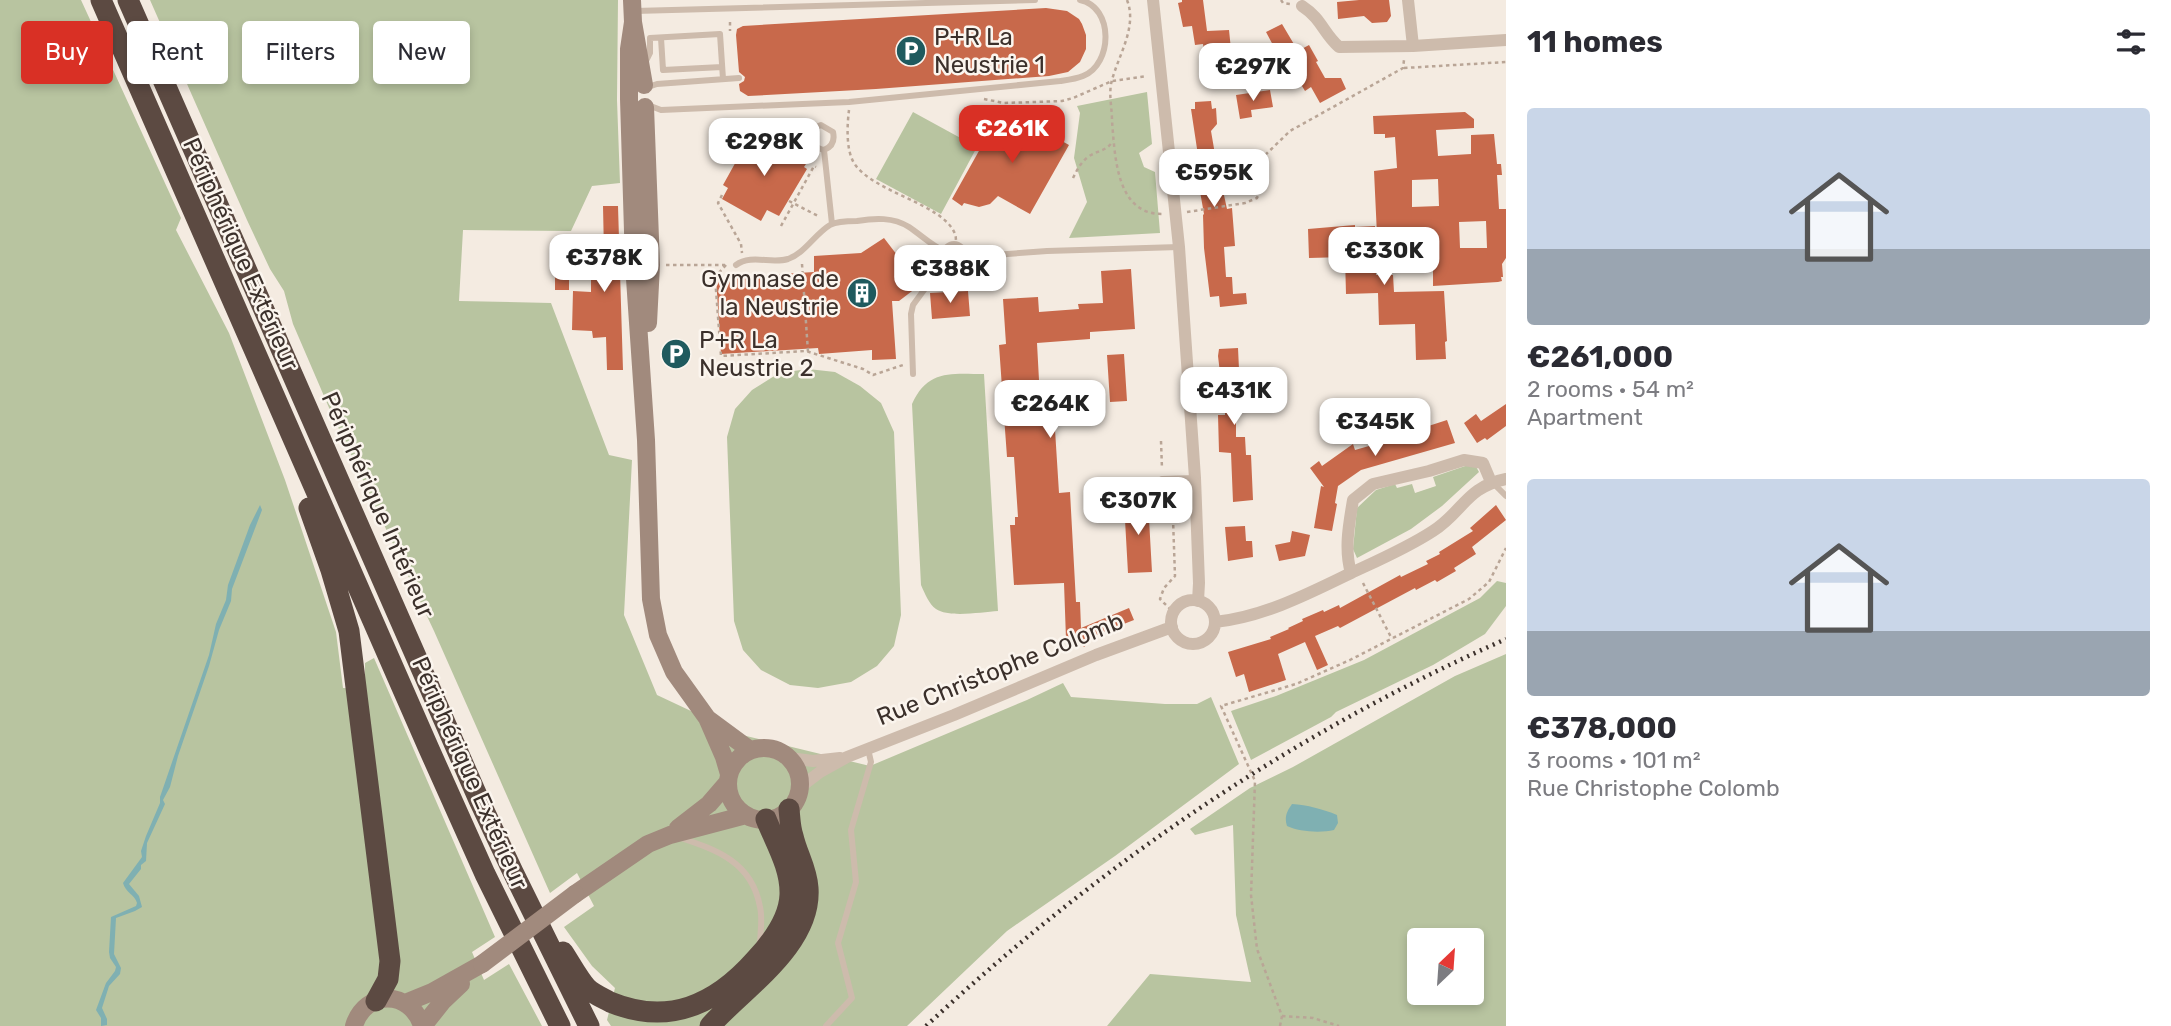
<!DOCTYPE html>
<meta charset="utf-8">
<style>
body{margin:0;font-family:Rubik,sans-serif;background:#f7f7f7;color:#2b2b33;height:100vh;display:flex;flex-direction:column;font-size:26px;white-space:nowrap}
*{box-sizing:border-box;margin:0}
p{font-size:23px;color:#7c7c81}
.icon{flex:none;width:38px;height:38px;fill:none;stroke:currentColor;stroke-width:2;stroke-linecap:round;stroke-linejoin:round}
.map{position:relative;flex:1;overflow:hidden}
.panel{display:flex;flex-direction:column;background:#fff;width:665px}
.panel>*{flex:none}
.hud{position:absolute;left:21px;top:21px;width:665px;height:63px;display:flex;gap:14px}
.needle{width:46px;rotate:25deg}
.buttons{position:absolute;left:1407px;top:928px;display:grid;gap:14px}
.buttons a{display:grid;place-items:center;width:77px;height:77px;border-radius:7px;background:#fff;box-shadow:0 4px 10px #0003;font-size:35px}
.price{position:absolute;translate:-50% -60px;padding:0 16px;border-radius:14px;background:#fff;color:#222;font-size:23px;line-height:46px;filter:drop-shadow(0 2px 4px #0008)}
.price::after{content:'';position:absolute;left:50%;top:42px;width:21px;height:16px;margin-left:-10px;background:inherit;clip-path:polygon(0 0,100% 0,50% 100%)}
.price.selected{background:#d93025;color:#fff}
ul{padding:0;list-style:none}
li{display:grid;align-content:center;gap:14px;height:371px;padding:0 21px}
li span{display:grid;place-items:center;height:217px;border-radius:7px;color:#555}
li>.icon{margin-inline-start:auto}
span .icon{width:126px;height:126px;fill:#fffc;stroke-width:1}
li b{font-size:30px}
h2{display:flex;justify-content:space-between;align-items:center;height:84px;padding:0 21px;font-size:30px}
.pill{padding:0 24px;border-radius:7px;background:#fff;box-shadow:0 4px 10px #0003;font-size:24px;line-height:63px}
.pill.selected{background:#d93025;color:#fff}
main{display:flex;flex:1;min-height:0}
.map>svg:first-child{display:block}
.green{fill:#b8c4a0;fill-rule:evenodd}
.water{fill:#7fb0b2}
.building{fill:#c8694b;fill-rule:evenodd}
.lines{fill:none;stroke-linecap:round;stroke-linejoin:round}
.path{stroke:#b9a596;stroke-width:2.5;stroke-dasharray:3.5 3.5;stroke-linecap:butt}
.lane{stroke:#cdbbac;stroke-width:6}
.street{stroke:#cdbbac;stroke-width:12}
.secondary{stroke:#a18a7d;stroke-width:18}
.highway{stroke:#5c4a42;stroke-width:21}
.rail{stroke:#3b302b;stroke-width:4.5;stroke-dasharray:2 5;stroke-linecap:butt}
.secondary-bridge{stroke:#a18a7d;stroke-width:18}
.labels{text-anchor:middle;stroke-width:5;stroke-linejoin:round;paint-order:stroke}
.poi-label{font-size:24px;fill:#3b302b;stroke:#fbf5ee;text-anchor:start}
.street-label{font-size:24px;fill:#3b302b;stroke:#fbf5ee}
</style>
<main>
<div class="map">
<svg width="1506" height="1026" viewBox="0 0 1506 1026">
<rect width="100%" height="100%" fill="#f4ebe1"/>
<path class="green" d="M0 0H81L181 218 176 230 229 333 285 480 336 632 343 688 365 689V663L374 658 495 937 472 952 484 980 509 964 542 1026H0Z
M150 0H618L617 100 620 183 592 186 571 231 463 230 459 301 551 303 609 455 632 460 624 615 657 695 742 735 870 766 1027 700 1063 683 1071 697 1165 704H1197L1211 697 1239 764 1115 856 1007 931 907 1026H611L607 1020 615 988 592 966 564 927 594 906 577 873 550 893 434 631 330 410 293 324 284 291 270 269 247 220Z
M1147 92 1152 144 1139 153 1144 167 1155 172 1160 233 1069 238 1087 202 1074 158 1080 113 1077 106Z
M913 112 977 147 941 214 876 179Z
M808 369 835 372 860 386 881 403 894 432 901 615 894 646 877 666 851 682 818 688 790 685 761 670 743 650 734 621 727 437 735 409 752 390 779 373Z
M984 374 998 611C982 612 949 618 936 609 929 604 925 594 921 585L912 404C928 369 951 374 984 374Z
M1474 463 1479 472 1442 506 1411 529 1357 558 1353 549 1357 508 1376 490 1395 484 1397 488 1412 484 1415 493 1436 486 1433 477Z
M1497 581 1506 583V606L1485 634 1433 665 1336 712 1331 717 1251 760 1231 711 1276 696 1364 660 1480 598Z
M1506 654V1026H1107L1150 974 1251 982 1236 915 1233 825 1195 835 1190 829 1250 788 1293 767 1455 676ZM1419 940H1472V992H1419Z"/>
<path class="water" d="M260 505 262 510 232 589 231 601 219 630 209 666 178 756 170 787 163 800 165 804 147 843 146 861 141 865V869L129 884 139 896 142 907 135 911 116 918 114 954 121 968 120 974 109 986 102 1008 107 1019V1025L101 1026V1018L96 1010 106 983 115 971 116 967 110 958 109 952 111 917 136 906 137 903C135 895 125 892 123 883L142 857 141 851 146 836 160 803V797L209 655 216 624 226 600 228 585 250 525Z
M1292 804C1307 805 1323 809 1337 815L1338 823 1334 830C1321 833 1299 832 1287 826 1284 817 1287 811 1292 804Z"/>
<path class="building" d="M1182 0H1203L1207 31 1229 30 1233 69 1208 73 1203 44 1195 45 1192 26 1183 27 1178 3 1182 2Z
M1359 0H1389L1391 16 1387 22 1372 23 1364 16 1338 19 1337 2Z
M1046 8 1067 11 1079 19 1082 24 1086 35V49L1080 62 1068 72 1049 76 876 89 748 96 740 91 739 84 744 81 745 77 739 72 736 35 737 29 743 26Z
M1282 24 1298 51 1309 45 1318 61 1316 62 1325 78H1341L1346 89 1320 103 1311 87 1305 91 1288 63 1285 64 1281 60 1266 32Z
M1256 55 1263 69 1244 73 1241 59Z
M1270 90 1273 107 1251 110 1252 117 1240 119 1236 95Z
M1211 101 1212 109 1216 108 1217 124 1211 131 1217 166H1214L1217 186H1222L1227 209 1232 208 1235 246 1224 247 1226 277H1232L1233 294 1246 293 1247 304 1220 307 1219 296 1210 297 1204 248 1203 215 1204 214 1196 169 1198 168 1197 163 1199 162 1191 109H1195V102Z
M1003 108 1069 145 1030 214 998 196 990 204 979 207 964 203 962 206 952 199Z
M1465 112 1474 119V128L1436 130 1438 156 1471 154V135L1494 134 1497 164H1501L1502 175H1497L1499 209H1506V258L1502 264 1503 277H1501L1502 281 1498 282 1433 286V263L1426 261 1424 259 1423 241 1405 242 1402 241 1400 234 1377 235 1374 171 1397 168 1395 137 1385 138V134H1374L1373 116ZM1438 179 1439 206 1412 207V180ZM1486 221 1487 248H1460L1459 222Z
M760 132 798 154 796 158 806 164 804 167 807 169 779 216 767 210 761 221 722 199 728 188 723 185 748 140 753 143Z
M603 206H618L623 370H607L606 337 593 338 592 331 572 330 573 291 591 292V253H604Z
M1355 225V227L1375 226 1376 275H1393L1394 292 1444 291 1447 341 1445 342 1446 359 1416 360 1415 324 1379 325 1378 293 1346 294 1345 257 1309 258 1308 229Z
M884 238 920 285 899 301H892L896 359 872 360V350L819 354 818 348 721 354 716 278 814 272V256L861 253Z
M555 257H569V290H555Z
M1131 269 1135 329 1090 332V339L1037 343 1040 399 1053 398 1059 493 1070 492 1076 602H1080L1081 628 1129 608 1134 620 1098 634 1084 647 1076 638 1066 639 1064 583 1014 585 1010 525H1015V517H1018L1014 457H1007L1003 402 999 345 1006 344 1003 299 1038 297 1039 312 1079 309 1078 304 1103 303 1101 271Z
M968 291 970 316 932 319 930 293Z
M1238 348 1241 412H1236V437H1245L1246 455H1251L1253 500 1233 502 1231 453 1219 452 1218 415H1225V390H1222L1218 356 1219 349Z
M1124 354 1127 401 1110 402 1107 355Z
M1506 404V426L1487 440 1485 438 1477 443 1464 423 1476 414 1481 421Z
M1407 412 1413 431 1447 420 1455 443 1361 470 1338 486 1335 503 1337 504 1332 531 1314 528 1321 486 1324 487 1310 468 1319 461 1322 466 1353 444 1355 450 1376 444 1370 424Z
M1148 501 1152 572 1128 573 1124 502Z
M1496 505 1506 520 1472 547 1476 554 1454 568 1456 571 1437 582 1435 580 1416 590 1415 588 1340 628 1338 626 1315 636 1328 665 1317 670 1305 642 1278 654 1286 680 1249 692 1244 674 1236 677 1228 652 1271 639 1270 637 1289 629 1288 628 1303 621 1302 619 1323 610 1324 612 1339 605 1340 608 1400 575 1401 577 1428 564 1426 561 1440 554 1439 552 1473 531 1470 528Z
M1245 526 1246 541H1252L1253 557 1228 561 1225 527Z
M1292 531 1310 535 1305 556 1279 561 1275 545 1290 542Z"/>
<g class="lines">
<path class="path" d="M1127 0C1138 28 1117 57 1111 84 1109 97 1112 108 1112 121 1115 156 1116 215 1163 214
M1281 0 1283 3 1290 4
M730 22V31
M1404 68 1506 62
M984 99 1004 103 1062 101 1073 98 1112 81 1147 76
M849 110C847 126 846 150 854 163 873 193 943 203 955 234 956 235 956 242 956 244
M1073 178C1077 170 1081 162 1088 157 1097 150 1106 152 1113 141
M722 195 718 203 741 244 742 253
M789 201 820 217
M1187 212 1245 203 1257 198 1261 189 1257 170 1259 161 1290 131 1403 68 1404 60
M781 226 814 166 816 167
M802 264 808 352
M666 265H725
M726 265 715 277 721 356 806 351 863 369 873 375 903 365
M1161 441 1162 469
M1172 490 1175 576 1164 588 1160 599 1174 613
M1363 583 1392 639
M1282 1016 1313 1018 1339 1026
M1280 1026 1282 1016 1257 949 1251 895 1255 781 1221 706 1296 684 1350 660 1469 599 1489 582 1506 548"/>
<path class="lane" d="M635 11 1035 0
M661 38 663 70 722 67
M645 63 650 53V38L720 34 723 79
M648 87 657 84 739 78
M648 105 661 110 849 102 1060 81C1067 80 1076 79 1083 76 1113 64 1114 7 1080 0
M824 150C815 148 812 143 811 135L814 128 821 125 833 132C835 141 832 147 824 150L832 224
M944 254a10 10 0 1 1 20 0a10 10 0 1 1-20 0Z
M964 254 980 256 1047 251 1179 247
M736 265C751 254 771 264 788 259 805 253 815 234 830 225 837 221 849 221 857 221 875 218 893 217 909 227 921 235 931 245 944 251
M913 374 911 314 913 305 946 260
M1162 479 1195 478
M1493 483 1506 496
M678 837C717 850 752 862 760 907 763 919 760 933 760 946
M826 1026 852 998 838 943 856 882 851 830 871 762 868 749"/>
<path class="street" d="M1153 0 1179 247 1195 478 1199 583 1198 601
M1408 0 1413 46
M1302 6C1322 19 1323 33 1339 47L1413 46 1506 40
M1351 573C1344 549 1349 524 1353 500L1373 484 1429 471 1464 460 1483 463 1491 482
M1171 622a22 22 0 1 1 44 0a22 22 0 1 1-44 0Z
M1215 622C1263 617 1308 594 1351 573 1379 560 1407 548 1433 531 1463 512 1466 487 1506 479
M789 758 813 761 840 758
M799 788 820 772 847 757 954 715 1096 655 1172 627"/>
<path class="secondary" d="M632 0 633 22 644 85
M633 22 629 49V99L634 264 646 440 651 599 658 635 674 672 707 718 724 757 729 774
M645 107 651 265 648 323
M708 719 750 750
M728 784a36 36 0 1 1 72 0a36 36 0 1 1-72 0Z
M678 828 709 804 728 782
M575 894 648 844 670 835 746 815
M405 1003 432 992 482 964
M354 1026C365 989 411 990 422 1026
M423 1026 443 1001 461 984"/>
<path class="highway" d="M101 0 429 749 485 874 560 1026
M128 0 479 800 513 872 589 1026
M309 508 331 570 349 631 390 961 388 979 376 1001
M563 952C571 964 578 978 587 988 593 994 603 998 610 1002 668 1026 715 1005 755 960 771 943 789 920 790 895 791 868 776 844 766 819
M710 1026C744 988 812 945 808 888 807 869 797 854 793 836 790 827 790 818 789 809"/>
<path class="rail" d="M926 1026C1097 867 1292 733 1506 639"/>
<path class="secondary-bridge" d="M482 964 575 894"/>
</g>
<defs>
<g id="parking-disc" transform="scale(1.575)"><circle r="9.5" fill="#1f5a5e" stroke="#fbf5ee"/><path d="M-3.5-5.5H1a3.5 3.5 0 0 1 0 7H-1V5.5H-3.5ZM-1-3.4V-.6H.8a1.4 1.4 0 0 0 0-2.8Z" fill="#fff"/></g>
<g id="building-disc" transform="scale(1.575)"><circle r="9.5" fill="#1f5a5e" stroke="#fbf5ee"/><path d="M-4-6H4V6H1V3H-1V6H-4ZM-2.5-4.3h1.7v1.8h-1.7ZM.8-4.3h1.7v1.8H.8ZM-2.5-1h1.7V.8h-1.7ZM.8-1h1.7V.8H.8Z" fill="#fff"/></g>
</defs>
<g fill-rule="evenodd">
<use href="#parking-disc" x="911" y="51"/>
<use href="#building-disc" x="862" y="293"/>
<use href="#parking-disc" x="676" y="354"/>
</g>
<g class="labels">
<g class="poi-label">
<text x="934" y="45">P+R La<tspan x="934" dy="28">Neustrie 1</tspan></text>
<text x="839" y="287" text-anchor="end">Gymnase de<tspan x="839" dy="28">la Neustrie</tspan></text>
<text x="699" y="348">P+R La<tspan x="699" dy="28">Neustrie 2</tspan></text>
</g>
<g class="street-label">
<text transform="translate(241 254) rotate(66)" y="8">Périphérique Extérieur</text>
<text transform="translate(378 505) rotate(66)" y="8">Périphérique Intérieur</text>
<text transform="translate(1000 669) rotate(-22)" y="8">Rue Christophe Colomb</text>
<text transform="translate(470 773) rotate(66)" y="8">Périphérique Extérieur</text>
</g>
</g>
</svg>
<div class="buttons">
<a><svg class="needle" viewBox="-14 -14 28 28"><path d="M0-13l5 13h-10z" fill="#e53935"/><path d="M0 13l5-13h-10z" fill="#7c7c81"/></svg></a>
</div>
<b class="price" style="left:1253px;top:103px">€297K</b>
<b class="price selected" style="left:1012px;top:165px">€261K</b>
<b class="price" style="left:764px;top:178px">€298K</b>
<b class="price" style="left:1214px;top:209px">€595K</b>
<b class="price" style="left:1384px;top:287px">€330K</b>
<b class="price" style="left:604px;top:294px">€378K</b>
<b class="price" style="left:950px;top:305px">€388K</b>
<b class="price" style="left:1234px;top:427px">€431K</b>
<b class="price" style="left:1050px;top:440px">€264K</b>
<b class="price" style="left:1375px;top:458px">€345K</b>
<b class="price" style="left:1138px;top:537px">€307K</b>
<div class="hud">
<a class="pill selected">Buy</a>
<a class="pill">Rent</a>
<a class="pill">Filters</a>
<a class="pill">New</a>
</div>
</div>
<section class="panel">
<h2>11 homes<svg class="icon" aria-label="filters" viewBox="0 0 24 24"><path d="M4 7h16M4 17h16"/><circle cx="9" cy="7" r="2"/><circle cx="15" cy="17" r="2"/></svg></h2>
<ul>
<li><span style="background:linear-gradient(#c9d6e8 65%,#9aa5b1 0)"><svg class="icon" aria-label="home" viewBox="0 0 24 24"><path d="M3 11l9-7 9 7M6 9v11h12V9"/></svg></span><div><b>€261,000</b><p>2 rooms · 54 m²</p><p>Apartment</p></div></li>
<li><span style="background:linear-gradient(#c9d6e8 70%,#9aa5b1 0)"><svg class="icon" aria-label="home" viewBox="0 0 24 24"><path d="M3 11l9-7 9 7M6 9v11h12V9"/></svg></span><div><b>€378,000</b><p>3 rooms · 101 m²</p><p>Rue Christophe Colomb</p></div></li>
</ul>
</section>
</main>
